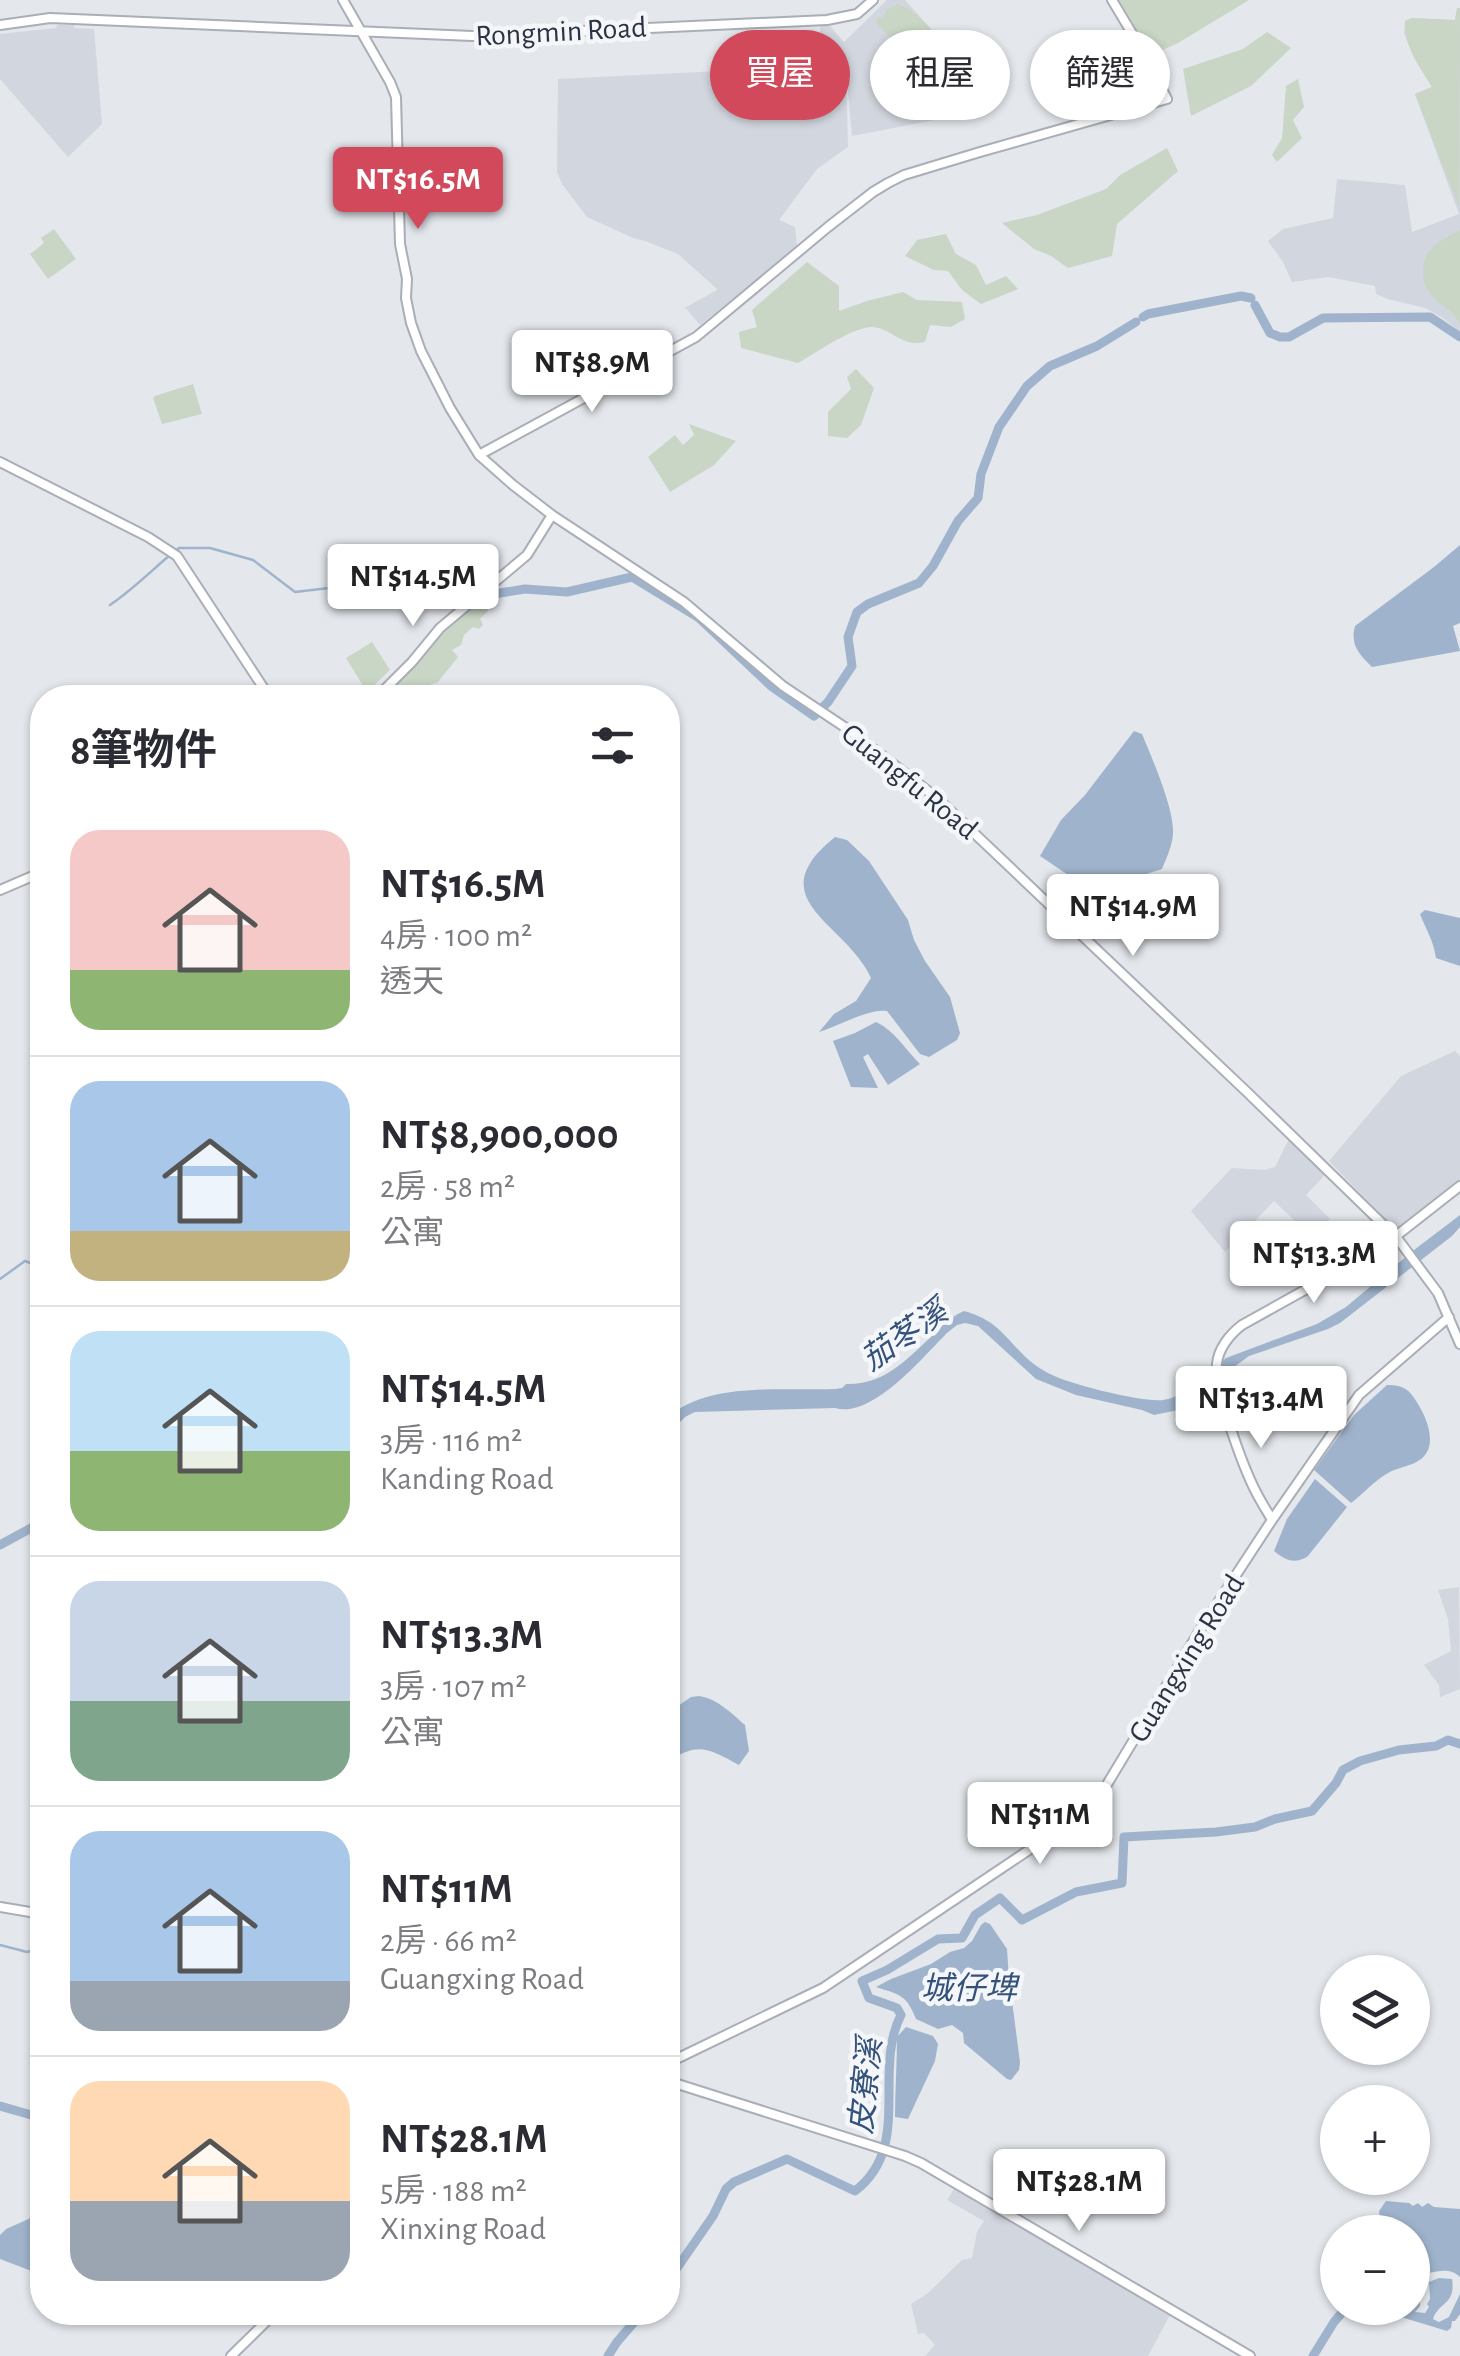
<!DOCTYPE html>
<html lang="zh-TW">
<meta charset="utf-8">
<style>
body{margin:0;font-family:"Alegreya Sans","Noto Sans TC",sans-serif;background:#f7f7f7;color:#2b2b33;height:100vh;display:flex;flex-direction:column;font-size:38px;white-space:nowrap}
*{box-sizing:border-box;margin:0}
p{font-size:32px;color:#7c7c81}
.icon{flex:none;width:55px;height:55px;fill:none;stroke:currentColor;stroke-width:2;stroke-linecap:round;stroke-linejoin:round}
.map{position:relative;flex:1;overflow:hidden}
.drawer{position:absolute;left:30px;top:685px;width:650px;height:1640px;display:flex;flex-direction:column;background:#fff;border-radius:40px;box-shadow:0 2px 8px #0004}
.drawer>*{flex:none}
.banner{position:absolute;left:710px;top:30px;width:600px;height:90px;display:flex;gap:20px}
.controls{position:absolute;left:1320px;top:1955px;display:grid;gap:20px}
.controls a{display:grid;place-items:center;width:110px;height:110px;border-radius:50%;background:#fff;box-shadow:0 2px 8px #0004;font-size:50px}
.price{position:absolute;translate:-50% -85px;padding:0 22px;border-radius:10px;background:#fff;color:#222;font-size:32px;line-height:65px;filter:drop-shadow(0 2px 5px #0008)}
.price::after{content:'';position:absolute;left:50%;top:60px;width:30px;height:22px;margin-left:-15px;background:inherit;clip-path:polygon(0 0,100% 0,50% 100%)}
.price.on{background:#d1495b;color:#fff}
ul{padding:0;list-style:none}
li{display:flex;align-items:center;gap:30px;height:250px;padding:0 40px}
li+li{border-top:2px solid #e1e1e2}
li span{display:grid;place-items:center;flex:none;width:280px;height:200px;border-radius:30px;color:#555}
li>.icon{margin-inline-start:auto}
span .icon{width:120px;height:120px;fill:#fffc;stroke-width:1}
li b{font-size:42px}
h2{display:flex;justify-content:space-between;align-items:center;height:120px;padding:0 40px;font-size:42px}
.tag{padding:0 35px;border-radius:45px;background:#fff;box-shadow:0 2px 8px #0004;font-size:35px;line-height:90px}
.tag.on{background:#d1495b;color:#fff}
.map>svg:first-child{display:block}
.built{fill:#d2d6de}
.green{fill:#c9d6c5}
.water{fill:#9fb4cc}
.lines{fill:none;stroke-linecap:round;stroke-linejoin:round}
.stream{stroke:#9fb4cc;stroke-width:2.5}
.river{stroke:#9fb4cc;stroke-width:9}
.secondary-casing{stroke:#a9aeb7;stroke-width:12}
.secondary{stroke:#fff;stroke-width:8}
.labels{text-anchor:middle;stroke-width:9;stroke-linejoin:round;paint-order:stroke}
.street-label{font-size:30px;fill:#2b3445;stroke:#f4f6f9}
.water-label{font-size:32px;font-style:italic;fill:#34527a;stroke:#f4f6f9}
</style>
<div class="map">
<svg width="1460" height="2356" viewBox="0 0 1460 2356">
<rect width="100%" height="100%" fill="#e4e7ec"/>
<path class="built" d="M887 0H905L944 44 960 91 965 114 852 136 846 69 848 147 817 169 779 220 795 227 797 247 700 325 686 308 681 310 717 290 716 288 678 254 645 241 633 238 587 217 562 184 557 172 558 79 821 66 820 26H830L844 42Z
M1457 8H1460V332L1443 318 1425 308 1388 299 1376 294 1375 286 1328 277 1292 282 1283 262 1268 241 1283 229 1333 218 1337 179 1405 185 1412 232 1459 214 1415 94 1432 87 1413 56 1404 33 1405 21 1412 18 1455 20Z
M57 25H74V28L94 29 102 124 68 157 0 79V34L56 28Z
M1455 1051 1460 1056V1179L1399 1228H1394L1329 1161 1401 1076Z
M1289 1139 1326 1174 1306 1195 1330 1219 1312 1237 1274 1201 1225 1252 1191 1211 1232 1168 1265 1170 1275 1167Z
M1459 1587 1460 1689 1440 1697 1439 1685 1424 1665 1451 1651 1448 1619 1438 1590Z
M954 2189 1170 2315 1148 2356H925L935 2345 924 2333 918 2334 911 2304 927 2294 962 2260 972 2258 977 2232 984 2221 947 2200Z"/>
<path class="green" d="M1119 0H1249L1178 43 1152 55Z
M897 4C916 7 967 57 925 69L941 87 936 91 875 21 879 17 882 19 887 10Z
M1457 8H1460L1459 207 1415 94 1432 87C1419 66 1404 46 1405 21L1412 18 1455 20Z
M1267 32 1291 48 1251 86 1191 116 1183 69 1243 49Z
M1298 79 1304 107 1293 120 1302 138 1277 162 1272 155 1282 138 1286 86Z
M1167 148 1178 171 1117 224 1112 256 1068 268 1051 256 1034 249 1002 223 1037 215 1106 189 1120 175Z
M54 229 76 259 48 279 30 254 44 243 41 238Z
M1460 230V323C1451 308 1446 310 1434 298 1420 285 1419 261 1433 247 1440 240 1451 235 1460 230Z
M946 234 956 254 976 265 986 285 1006 276 1018 289 981 304 962 290 948 271 934 270 905 256 917 240Z
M807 262 839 286V311L867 301 903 292 917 300 962 302 965 319 951 327 930 325 925 342C902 348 892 328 872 327 852 327 816 353 798 363L741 348 739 332 757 327 752 310Z
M856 369 874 388 861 425 847 438 828 436V412L851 389 847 377Z
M193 384 202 414 162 424 153 398 155 396Z
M689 424 736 441 714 465 670 492 648 457 675 435 683 445 694 435Z
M488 597V611L480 619 483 625 479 629 473 627 464 635 461 645 452 650 458 657 438 682 423 687 410 697H383C418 663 446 622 488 597Z
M372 642 390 670 370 689H365L346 658Z"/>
<path class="water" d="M1460 545V623L1453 626 1460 651 1372 667C1359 654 1350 645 1355 626L1434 567Z
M1134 731 1142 734C1152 758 1172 804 1173 829 1174 842 1167 857 1162 869L1124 881 1107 901 1040 856 1061 820 1085 795Z
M835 837 847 840 869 861 908 920 914 940 925 961 950 997 960 1033 957 1040 929 1057 920 1054 887 1011C869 1008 839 1026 819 1032L834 1014 856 1001 871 978C846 922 757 900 835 837Z
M1425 910 1460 918V966L1436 958C1433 939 1427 932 1420 914Z
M876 1022C894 1030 906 1050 920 1064L888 1085 868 1054 863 1057 878 1088 851 1087 833 1041 855 1033Z
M1460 1215V1227L1452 1236 1340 1323 1328 1329 1249 1356 1234 1367 1210 1395 1205 1394 1200 1404 1193 1407 1154 1415 1142 1410 1076 1395 1036 1379 978 1326 965 1323 957 1325 947 1333C922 1358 872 1419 835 1408L695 1412 685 1417 668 1435V1418C705 1381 784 1391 835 1389L842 1388 846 1384C887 1385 910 1356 938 1330 946 1322 954 1315 964 1311 1000 1321 1005 1339 1030 1361 1036 1366 1044 1371 1050 1374 1069 1384 1144 1403 1163 1400 1174 1399 1183 1392 1192 1388V1382L1205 1376 1226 1358 1317 1324 1346 1307 1414 1250Z
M1387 1385C1404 1385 1410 1390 1418 1404 1428 1420 1439 1449 1418 1461 1409 1467 1398 1467 1388 1473 1375 1480 1363 1494 1351 1503L1314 1470 1354 1415Z
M1315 1479 1347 1507 1308 1556C1295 1565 1285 1560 1274 1551L1287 1519Z
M699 1696C718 1699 731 1713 745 1725L749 1751 739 1765C709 1749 698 1741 668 1762V1713L691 1697Z
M985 1922 990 1924 1007 1949 1009 1978 1020 2062 1019 2070 1011 2080 1007 2079 964 2043 963 2033 952 2025 938 2029 916 2019C906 1994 900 1995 876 1987L891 1979 931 1964 950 1952 964 1948 972 1941 981 1925Z
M906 2027 933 2036 938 2044 935 2061 908 2119 895 2117C895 2091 897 2064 897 2037Z
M1386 2201 1409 2203 1413 2206 1418 2203 1422 2207 1428 2203 1434 2207 1460 2209V2277C1450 2268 1441 2271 1428 2273L1423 2267 1414 2270 1412 2232H1380L1378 2230 1381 2223 1379 2211Z
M42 2213V2275L0 2259V2235L6 2229Z
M1413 2278 1421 2287 1420 2306 1415 2312 1425 2313 1429 2307 1427 2304 1430 2299 1429 2282 1439 2278 1452 2279C1456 2305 1439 2301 1433 2319L1439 2322 1449 2317 1460 2294V2314L1455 2321H1452L1451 2328 1447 2331 1391 2314 1385 2309V2308H1412Z"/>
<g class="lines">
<path class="stream" d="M177 550 179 548H210L253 560 295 592 363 584 428 582 479 592
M110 605C132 590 150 572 170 555
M0 1279 25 1261 33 1264 42 1258
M0 1945 27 1952 42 1948"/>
<path class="river" d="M1255 305 1270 333 1280 337H1289L1323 318 1430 317 1460 337
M1143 317 1148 314 1241 296 1251 298
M494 594 525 589 567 592 632 577 699 618 771 686 814 716 828 702 852 666 848 637 857 612 868 604 919 583 933 566 958 521 978 498 981 474 999 427 1027 386 1050 366 1097 346 1136 322
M0 1545 42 1522
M0 2106 42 2118
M668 2281 713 2216 726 2189 734 2182 787 2159 855 2191C913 2147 872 2071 901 2015L897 2008 869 1998 862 1981 887 1970 938 1939 962 1938 975 1915 1000 1898 1022 1920 1076 1892 1122 1883 1124 1837 1216 1832 1255 1827 1275 1819 1312 1811 1336 1783 1343 1770 1360 1761 1399 1750 1436 1746 1448 1740 1460 1744
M608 2356 617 2342 643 2312
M1313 2356 1334 2322 1346 2308"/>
<g class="secondary-casing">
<path id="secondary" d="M343 0 390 82 396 97 400 244 407 279 406 298 411 323 421 351 450 408 479 455 513 485 552 515 684 602 783 686 849 730 937 798 1248 1093 1397 1238 1438 1293 1460 1344
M0 25 50 18 472 36 827 20 857 14 873 0
M479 455 696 337 828 227 873 192 888 183 904 175 980 152 1167 99 1142 50 1112 0
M0 462 148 537 177 556 270 698
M376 698 412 662 440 628 527 555 552 515
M0 890 42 872
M1272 1520C1267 1511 1261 1502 1256 1492 1244 1469 1214 1389 1217 1364 1218 1349 1230 1334 1242 1325L1382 1247 1460 1186
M0 1907 42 1914
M668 2063 823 1988 1090 1809 1100 1796 1200 1630 1272 1520 1359 1395 1449 1317
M668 2081 905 2156 921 2163 1250 2356
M231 2356 276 2312"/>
</g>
<use href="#secondary" class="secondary"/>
</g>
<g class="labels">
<g class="street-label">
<text transform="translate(561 31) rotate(-3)" y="10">Rongmin Road</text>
<text transform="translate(910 781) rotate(39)" y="10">Guangfu Road</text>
<text transform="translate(1186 1658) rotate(-58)" y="10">Guangxing Road</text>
</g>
<g class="water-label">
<text transform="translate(904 1335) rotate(-35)" y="11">茄苳溪</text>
<text x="969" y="1999">城仔埤</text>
<text transform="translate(865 2086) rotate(-84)" y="11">皮寮溪</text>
</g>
</g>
</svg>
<div class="controls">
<a><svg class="icon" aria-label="layers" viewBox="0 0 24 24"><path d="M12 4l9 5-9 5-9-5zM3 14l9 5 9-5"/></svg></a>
<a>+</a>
<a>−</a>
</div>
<b class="price on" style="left:418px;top:232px">NT$16.5M</b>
<b class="price" style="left:592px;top:415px">NT$8.9M</b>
<b class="price" style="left:413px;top:629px">NT$14.5M</b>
<b class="price" style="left:1133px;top:959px">NT$14.9M</b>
<b class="price" style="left:1314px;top:1306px">NT$13.3M</b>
<b class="price" style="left:1261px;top:1451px">NT$13.4M</b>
<b class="price" style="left:1040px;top:1867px">NT$11M</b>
<b class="price" style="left:1079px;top:2234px">NT$28.1M</b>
<div class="banner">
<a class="tag on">買屋</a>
<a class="tag">租屋</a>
<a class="tag">篩選</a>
</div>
<section class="drawer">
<h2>8筆物件<svg class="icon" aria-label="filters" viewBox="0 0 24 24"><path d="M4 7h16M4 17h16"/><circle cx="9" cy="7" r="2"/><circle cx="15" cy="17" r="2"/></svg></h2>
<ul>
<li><span style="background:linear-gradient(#f6c9c9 70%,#8fb573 0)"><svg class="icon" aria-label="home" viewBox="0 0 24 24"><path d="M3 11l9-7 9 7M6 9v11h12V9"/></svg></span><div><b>NT$16.5M</b><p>4房 · 100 m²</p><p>透天</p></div></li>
<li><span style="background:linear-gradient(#a9c7e8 75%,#c2b280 0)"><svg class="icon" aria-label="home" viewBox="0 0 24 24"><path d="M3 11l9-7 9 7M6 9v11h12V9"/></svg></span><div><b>NT$8,900,000</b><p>2房 · 58 m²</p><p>公寓</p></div></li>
<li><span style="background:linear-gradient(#bfe0f5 60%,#8fb573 0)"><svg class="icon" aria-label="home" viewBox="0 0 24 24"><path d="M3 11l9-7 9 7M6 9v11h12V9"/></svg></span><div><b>NT$14.5M</b><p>3房 · 116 m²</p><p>Kanding Road</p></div></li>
<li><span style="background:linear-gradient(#c9d6e8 60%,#7fa58c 0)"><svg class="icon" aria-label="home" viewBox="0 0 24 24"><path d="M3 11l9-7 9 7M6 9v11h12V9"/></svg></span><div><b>NT$13.3M</b><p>3房 · 107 m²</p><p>公寓</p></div></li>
<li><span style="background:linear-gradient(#a9c7e8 75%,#9aa5b1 0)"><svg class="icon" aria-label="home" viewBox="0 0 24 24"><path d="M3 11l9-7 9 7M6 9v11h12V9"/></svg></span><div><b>NT$11M</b><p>2房 · 66 m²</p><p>Guangxing Road</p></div></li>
<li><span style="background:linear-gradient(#ffd9b3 60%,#9aa5b1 0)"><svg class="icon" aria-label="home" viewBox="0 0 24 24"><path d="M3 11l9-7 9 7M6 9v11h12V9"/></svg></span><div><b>NT$28.1M</b><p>5房 · 188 m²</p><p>Xinxing Road</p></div></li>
</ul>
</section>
</div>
